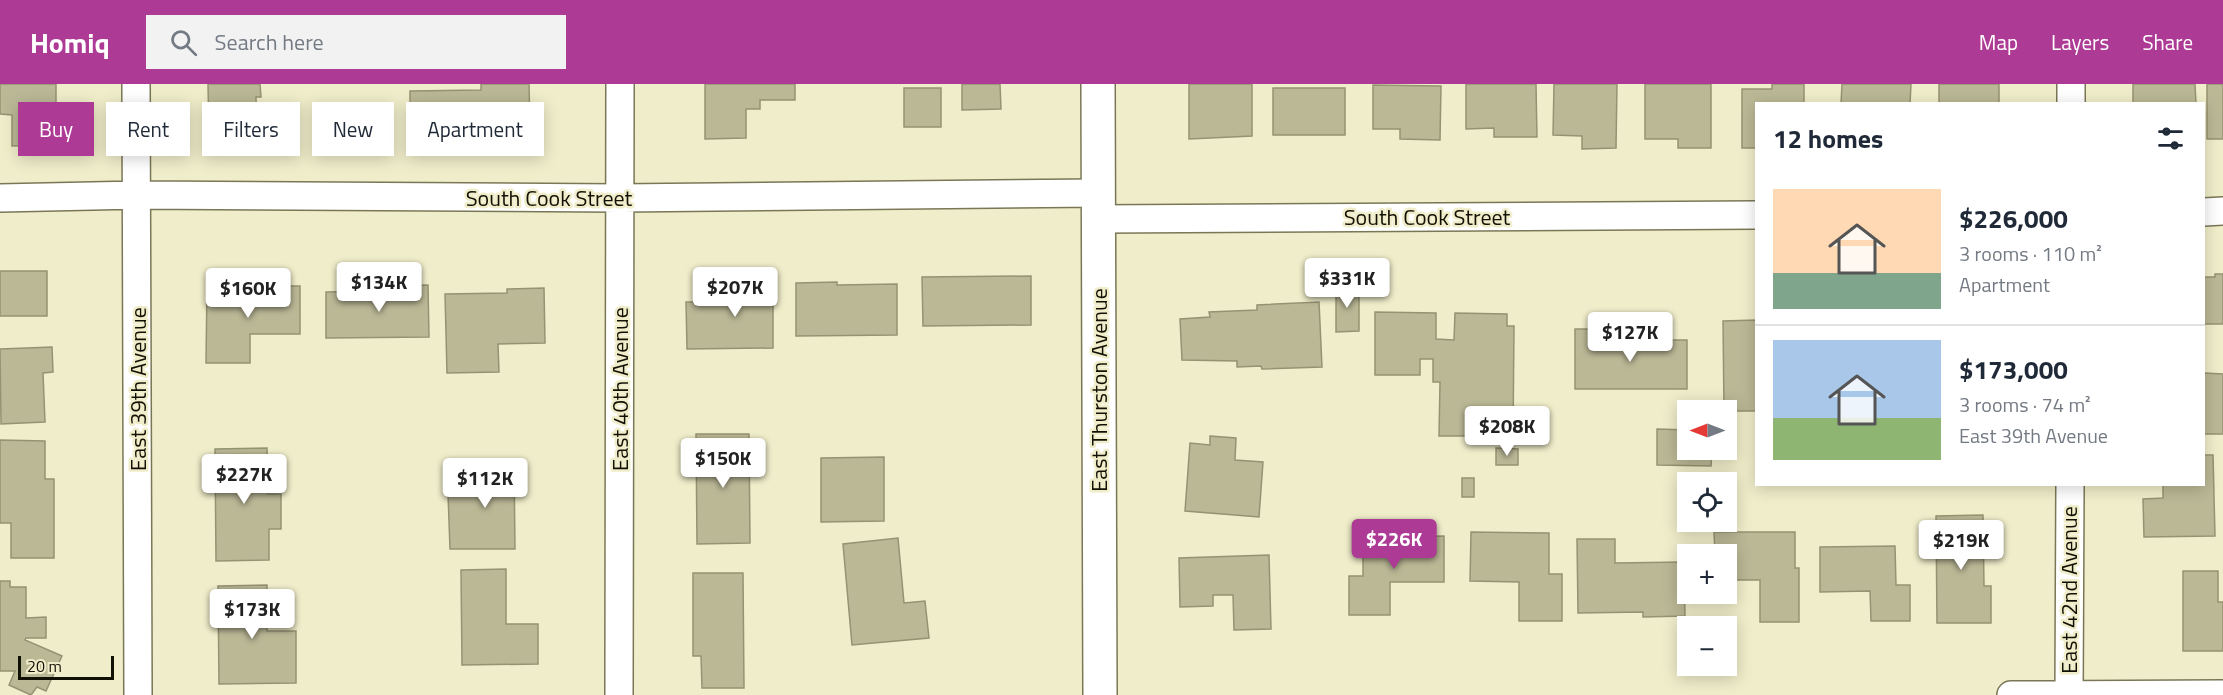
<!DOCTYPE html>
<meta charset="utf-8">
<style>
body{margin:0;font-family:"Titillium Web",sans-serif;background:#f2f2f3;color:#1f2937;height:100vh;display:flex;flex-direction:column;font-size:22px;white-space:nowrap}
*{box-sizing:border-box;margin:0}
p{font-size:20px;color:#747a83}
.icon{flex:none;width:33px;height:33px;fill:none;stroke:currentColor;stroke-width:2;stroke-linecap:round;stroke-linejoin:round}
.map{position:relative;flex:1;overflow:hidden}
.sheet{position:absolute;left:1755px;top:18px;width:450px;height:384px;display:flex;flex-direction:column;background:#fff;border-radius:0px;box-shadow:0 3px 15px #0003}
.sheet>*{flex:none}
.guide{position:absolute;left:18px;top:18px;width:570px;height:54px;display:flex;gap:12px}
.needle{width:39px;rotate:270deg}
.buttons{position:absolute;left:1677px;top:316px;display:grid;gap:12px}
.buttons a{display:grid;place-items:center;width:60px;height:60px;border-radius:0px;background:#fff;box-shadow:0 3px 15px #0003;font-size:30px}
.scale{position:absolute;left:18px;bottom:15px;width:96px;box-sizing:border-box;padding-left:6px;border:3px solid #111004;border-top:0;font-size:16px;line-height:21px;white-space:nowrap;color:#111004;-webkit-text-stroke:4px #f0edca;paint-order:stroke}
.price{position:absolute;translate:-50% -51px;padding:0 14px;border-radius:6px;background:#fff;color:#222;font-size:20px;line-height:39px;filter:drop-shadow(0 2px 3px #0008)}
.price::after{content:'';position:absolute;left:50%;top:36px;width:18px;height:14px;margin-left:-9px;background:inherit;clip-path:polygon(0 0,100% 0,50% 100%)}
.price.on{background:#ad3a94;color:#fff}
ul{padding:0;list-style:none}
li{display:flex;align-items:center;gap:18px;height:150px;padding:0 18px}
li+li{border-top:2px solid #e0e1e3}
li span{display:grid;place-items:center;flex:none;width:168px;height:120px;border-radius:0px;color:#555}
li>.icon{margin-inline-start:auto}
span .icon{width:72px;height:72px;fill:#fffc;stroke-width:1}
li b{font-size:26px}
h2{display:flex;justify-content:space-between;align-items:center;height:72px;padding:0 18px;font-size:26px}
.tag{padding:0 21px;border-radius:0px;background:#fff;box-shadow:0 3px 15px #0003;font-size:21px;line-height:54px}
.tag.on{background:#ad3a94;color:#fff}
header{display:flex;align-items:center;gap:36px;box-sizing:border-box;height:84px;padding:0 30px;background:#ad3a94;color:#fff}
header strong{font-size:28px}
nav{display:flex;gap:33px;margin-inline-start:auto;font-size:21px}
.search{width:420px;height:54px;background:#f2f2f3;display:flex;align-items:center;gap:15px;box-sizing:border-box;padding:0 21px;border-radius:0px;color:#747a83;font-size:22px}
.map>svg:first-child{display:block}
.building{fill:#bbb896;stroke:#969372;stroke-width:1.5}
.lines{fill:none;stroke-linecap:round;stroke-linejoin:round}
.minor-casing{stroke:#7a7757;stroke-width:30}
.tertiary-casing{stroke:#7a7757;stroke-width:36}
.minor{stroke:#fff;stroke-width:27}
.tertiary{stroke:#fff;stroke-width:33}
.labels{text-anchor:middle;stroke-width:5;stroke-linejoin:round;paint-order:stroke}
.street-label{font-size:22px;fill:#111004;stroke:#f0edca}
</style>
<header>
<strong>Homiq</strong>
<div class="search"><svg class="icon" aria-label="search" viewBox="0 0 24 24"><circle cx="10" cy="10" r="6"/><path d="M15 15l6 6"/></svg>Search here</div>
<nav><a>Map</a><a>Layers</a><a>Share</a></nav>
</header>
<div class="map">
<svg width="2223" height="611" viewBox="0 0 2223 611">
<rect width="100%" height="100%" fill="#f0edca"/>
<path class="building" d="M0 0H56V61L12 62V31L0 30Z
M208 0H260L261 13H256L257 56H209Z
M481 0H529L530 46H472V51H432V48H410V7L481 6Z
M705 0H795V16H760V25H746V54L705 55Z
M962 0H1000L1001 25 962 26Z
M1189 0H1252V52L1189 55Z
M1466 0H1536L1537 53H1494V44L1466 45Z
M1554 0H1617L1616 64 1582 65V52L1553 51Z
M1645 0H1711V64H1678V55H1645Z
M1772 0H1804V20H1756V64H1742V5H1772Z
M1842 0H1911L1910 20H1841Z
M1939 0H1999V20H1939Z
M2133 0H2195L2196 20H2133Z
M2207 0H2223V55H2207Z
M1373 1 1441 2 1440 56 1400 55V45H1373Z
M904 4H941V43H904Z
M1273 4H1345V51H1273Z
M0 187H47V232H0Z
M2215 190H2223V240H2204V193H2215Z
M738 191H773V264L687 265 686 218H738Z
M1031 192V241L923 242 922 193Z
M837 198V201L897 200V251L796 252V199Z
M428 201 429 253 326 254V208L391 207 392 202Z
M207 202H300V250H250V279H206Z
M1336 203H1359V247L1336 248Z
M544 204 545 259 498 260 499 288 447 289 445 210 507 209V205Z
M1319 218 1322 283 1262 285 1261 282 1237 283V277L1182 276 1180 235 1210 233 1209 228 1257 226V221Z
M1375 228 1436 229V255L1454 256 1455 229 1507 230V242H1514L1513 352H1439L1440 298H1433V275H1420V291H1375Z
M1756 236V327H1724L1723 237Z
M1575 245H1596V257H1633V245H1649V256H1687V305H1575Z
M52 263 53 288 43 289 45 338 1 340 0 265Z
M2204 289 2223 290V350H2204Z
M1657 345 1688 346V366H1712L1711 382 1657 381Z
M696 350H749L750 459 697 460Z
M1210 352 1236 354 1235 376 1263 378 1259 433 1185 427 1190 359 1210 361Z
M0 356 45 357V395H54V474H11V439H0Z
M267 364 268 410H281V445H269V476L216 477 215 365Z
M1496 364 1518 365V381H1496Z
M2204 371H2213L2215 452 2144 453 2143 415 2163 414V400H2204Z
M884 373V437L821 438V374Z
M470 378H514L515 465H450L448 410H471Z
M1462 394H1474V413H1462Z
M1983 431 1984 502H1991V539H1937L1936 432Z
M1471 448 1549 449V490H1562V537H1519V498L1470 497Z
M1714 448H1795V484H1799V538H1760V496H1726V471H1715Z
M1444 452V498H1390V531H1349V492H1363V453Z
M898 454 904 519 925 517 929 554 852 561 843 460Z
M1577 455H1615V479L1684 478 1685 532 1643 533V528L1578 529Z
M1895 462 1896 501H1910V537H1871L1870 507 1820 508V463Z
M1269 471 1271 545 1234 546 1233 511H1213V522L1180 523 1179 474Z
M506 485V540H538V580L462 581 461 486Z
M2183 487H2218V518H2223V567H2183Z
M693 489H743L744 604H702L701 572H693Z
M0 497H10V503H26V534L46 533V554H26L25 556 62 572 46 607 37 603 31 611 9 601 15 587H0Z
M267 501V547H296V599L219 600 218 502Z"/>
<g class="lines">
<g class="minor-casing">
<path id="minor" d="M136 0 138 611
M2071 0V20
M0 114 138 111 620 114 1098 109
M2204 128 2223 127
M1098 135 1756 131
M619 611 620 0
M2011 611 2223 610
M2069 611 2070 400"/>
</g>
<g class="tertiary-casing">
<path id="tertiary" d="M1098 0 1100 611"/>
</g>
<use href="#minor" class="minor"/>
<use href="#tertiary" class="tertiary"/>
</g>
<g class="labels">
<g class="street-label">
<text x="549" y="122">South Cook Street</text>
<text x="1427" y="141">South Cook Street</text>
<text transform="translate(138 305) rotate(-90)" y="8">East 39th Avenue</text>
<text transform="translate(620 305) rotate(-90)" y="8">East 40th Avenue</text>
<text transform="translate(1099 306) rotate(-90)" y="8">East Thurston Avenue</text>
<text transform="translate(2069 506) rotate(-90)" y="8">East 42nd Avenue</text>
</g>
</g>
</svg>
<div class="buttons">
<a><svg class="needle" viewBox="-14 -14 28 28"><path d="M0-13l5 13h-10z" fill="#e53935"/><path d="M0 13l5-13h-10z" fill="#747a83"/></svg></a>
<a><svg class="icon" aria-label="locate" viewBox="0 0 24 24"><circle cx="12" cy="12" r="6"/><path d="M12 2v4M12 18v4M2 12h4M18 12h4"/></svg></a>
<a>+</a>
<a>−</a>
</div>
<div class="scale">20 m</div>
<b class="price" style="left:1347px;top:225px">$331K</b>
<b class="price" style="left:379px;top:229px">$134K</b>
<b class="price" style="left:735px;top:234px">$207K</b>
<b class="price" style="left:248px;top:235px">$160K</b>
<b class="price" style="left:1630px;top:279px">$127K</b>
<b class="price" style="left:1507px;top:373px">$208K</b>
<b class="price" style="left:723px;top:405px">$150K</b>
<b class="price" style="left:244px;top:421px">$227K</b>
<b class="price" style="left:485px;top:425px">$112K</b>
<b class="price on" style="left:1394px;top:486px">$226K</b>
<b class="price" style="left:1961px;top:487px">$219K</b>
<b class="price" style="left:252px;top:556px">$173K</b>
<div class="guide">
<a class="tag on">Buy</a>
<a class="tag">Rent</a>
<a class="tag">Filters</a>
<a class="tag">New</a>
<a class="tag">Apartment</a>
</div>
<section class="sheet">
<h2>12 homes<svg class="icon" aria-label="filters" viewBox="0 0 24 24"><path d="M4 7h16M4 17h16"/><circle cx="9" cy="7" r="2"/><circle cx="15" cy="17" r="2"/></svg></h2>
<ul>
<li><span style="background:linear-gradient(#ffd9b3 70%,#7fa58c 0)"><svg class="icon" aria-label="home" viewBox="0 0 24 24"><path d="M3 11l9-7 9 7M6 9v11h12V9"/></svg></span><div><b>$226,000</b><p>3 rooms · 110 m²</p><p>Apartment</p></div></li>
<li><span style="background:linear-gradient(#a9c7e8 65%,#8fb573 0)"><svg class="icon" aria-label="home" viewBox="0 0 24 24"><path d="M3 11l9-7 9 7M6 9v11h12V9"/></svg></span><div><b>$173,000</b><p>3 rooms · 74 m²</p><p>East 39th Avenue</p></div></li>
</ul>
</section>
</div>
